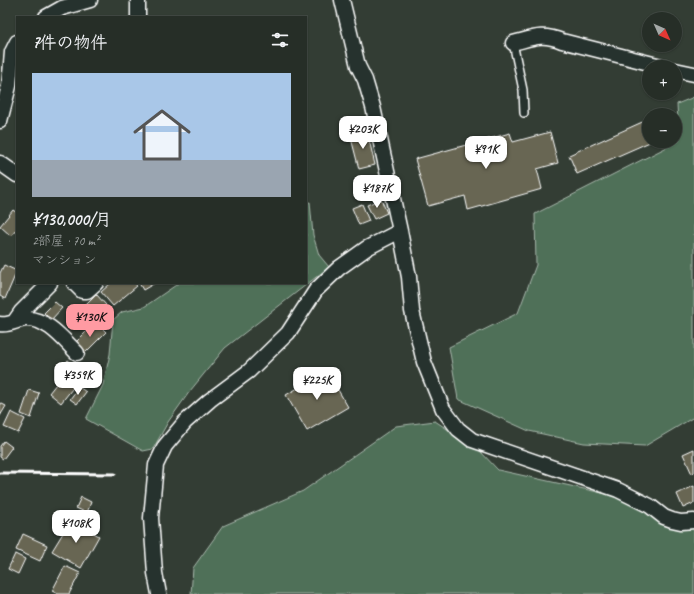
<!DOCTYPE html>
<html lang="ja">
<meta charset="utf-8">
<style>
body{margin:0;font-family:Caveat,"Klee One",sans-serif;background:#323a33;color:#f1f3f6;height:100vh;display:flex;flex-direction:column;font-size:15px;white-space:nowrap}
*{box-sizing:border-box;margin:0}
p{font-size:13px;color:#a4a8a7}
.icon{flex:none;width:22px;height:22px;fill:none;stroke:currentColor;stroke-width:2;stroke-linecap:round;stroke-linejoin:round}
.map{position:relative;flex:1;overflow:hidden}
.drawer{position:absolute;left:16px;top:16px;width:291px;height:268px;display:flex;flex-direction:column;background:#262e27;border-radius:0px;box-shadow:0 1px 3px #0004,0 0 0 1px #424a44}
.drawer>*{flex:none}
.needle{width:26px;rotate:135deg}
.buttons{position:absolute;left:642px;top:12px;display:grid;gap:8px}
.buttons a{display:grid;place-items:center;width:40px;height:40px;border-radius:50%;background:#262e27;box-shadow:0 1px 3px #0004,0 0 0 1px #424a44;font-size:20px}
.price{position:absolute;translate:-50% -34px;padding:0 9px;border-radius:8px;background:#fff;color:#222;font-size:13px;line-height:26px;filter:drop-shadow(0 1px 2px #0008)}
.price::after{content:'';position:absolute;left:50%;top:24px;width:12px;height:9px;margin-left:-6px;background:inherit;clip-path:polygon(0 0,100% 0,50% 100%)}
.price.current{background:#ff9aa2;color:#111}
ul{padding:0;list-style:none}
li{display:grid;align-content:center;gap:8px;height:212px;padding:0 16px}
li span{display:grid;place-items:center;height:124px;border-radius:0px;color:#555}
li>.icon{margin-inline-start:auto}
span .icon{width:72px;height:72px;fill:#fffc;stroke-width:1}
li b{font-size:17px}
h2{display:flex;justify-content:space-between;align-items:center;height:48px;padding:0 16px;font-size:17px}
.map>svg:first-child{display:block}
.green{fill:#507059;stroke:#a8b8ac}
.building{fill:#686652;stroke:#fff}
.lines{fill:none;stroke-linecap:round;stroke-linejoin:round}
.service-casing{stroke:#fff;stroke-width:10}
.minor-casing{stroke:#fff;stroke-width:17}
.service{stroke:#26332d;stroke-width:7}
.minor{stroke:#26332d;stroke-width:14}
.rail{stroke:#fff;stroke-width:3}
</style>
<div class="map">
<svg width="694" height="594" viewBox="0 0 694 594">
<rect width="100%" height="100%" fill="#333d34"/>
<filter id="ink" filterUnits="userSpaceOnUse"><feTurbulence type="fractalNoise" baseFrequency=".025" numOctaves="2"/><feDisplacementMap in="SourceGraphic" scale="8" xChannelSelector="R" yChannelSelector="G"/><feConvolveMatrix kernelMatrix="1 2 1 2 8 2 1 2 1" color-interpolation-filters="sRGB"/></filter>
<g filter="url(#ink)">
<path class="green" d="M694 97V417L645 446 584 443 529 431 458 399 449 347 518 313 536 265 535 214 679 141 677 104Z
M310 202 313 235 319 255 329 267 225 348 190 391 168 422 153 449 143 451 86 419 103 385 110 354 113 320 122 312 144 307 179 283H306V203Z
M435 421 479 450 498 470 643 502 677 524 694 520V594H191L193 568 223 526 303 491 396 426Z"/>
<path class="building" d="M649 119V141H652L577 174 569 155Z
M367 131 375 165 359 169 350 134Z
M550 132 558 163 537 169 542 189 468 210 465 196 428 206 415 159 510 133 513 142Z
M381 199 387 213 374 219 367 205Z
M362 204 369 221 359 225 352 208Z
M13 210 17 213V229L11 236 0 226Z
M4 265 17 271 5 299 0 296V273Z
M111 283H134L137 286 113 306 101 292Z
M139 283H155L143 290Z
M96 294 106 305 96 314 86 304Z
M55 302 62 308 51 320 44 313Z
M96 322 106 332 84 354 74 344Z
M68 360 84 373 78 380 62 367Z
M327 371 348 407 307 431 286 395Z
M64 374 76 384 61 403 49 393Z
M79 387 86 392 77 404 70 399Z
M29 390 39 393 31 418 21 414Z
M0 403 6 406 0 416Z
M11 412 25 419 18 433 4 427Z
M4 441 12 447 3 459 0 457V446Z
M694 449V472L692 474 683 454Z
M694 486V503L683 508 677 494Z
M81 497 91 502 87 513 76 508Z
M71 520 99 536 81 568 52 551Z
M23 534 47 545 40 561 16 550Z
M15 554 25 559 18 574 8 569Z
M65 566 80 573 69 594H58L52 591Z"/>
<g class="lines">
<g class="service-casing">
<path id="service" d="M513 43 523 90 524 113"/>
</g>
<g class="minor-casing">
<path id="minor" d="M138 0V17
M342 0 358 66 365 80 373 107 400 231 409 277 412 311 424 362 443 409 458 429 472 440 618 490 650 506 664 517 672 520 681 522 694 521
M46 17 62 8 90 0
M513 43C533 38 542 33 562 41L665 67
M675 70 694 74
M0 121 9 86 12 52 17 42
M0 163 17 175
M74 283 82 291H87L96 283
M14 322 21 312 50 283
M0 324C8 326 17 320 25 319 46 317 64 340 77 353
M159 594 155 573 151 518 156 465 165 446 185 422 210 400 249 371 288 333 316 290 339 268 367 248 400 231"/>
</g>
<use href="#service" class="service"/>
<use href="#minor" class="minor"/>
<path class="rail" d="M0 473 115 474"/>
</g>
</g>
</svg>
<div class="buttons">
<a><svg class="needle" viewBox="-14 -14 28 28"><path d="M0-13l5 13h-10z" fill="#e53935"/><path d="M0 13l5-13h-10z" fill="#a4a8a7"/></svg></a>
<a>+</a>
<a>−</a>
</div>
<b class="price" style="left:363px;top:150px">¥203K</b>
<b class="price" style="left:486px;top:170px">¥91K</b>
<b class="price" style="left:377px;top:209px">¥187K</b>
<b class="price current" style="left:90px;top:338px">¥130K</b>
<b class="price" style="left:78px;top:396px">¥359K</b>
<b class="price" style="left:317px;top:401px">¥225K</b>
<b class="price" style="left:76px;top:544px">¥108K</b>
<section class="drawer">
<h2>7件の物件<svg class="icon" aria-label="filters" viewBox="0 0 24 24"><path d="M4 7h16M4 17h16"/><circle cx="9" cy="7" r="2"/><circle cx="15" cy="17" r="2"/></svg></h2>
<ul>
<li><span style="background:linear-gradient(#a9c7e8 70%,#9aa5b1 0)"><svg class="icon" aria-label="home" viewBox="0 0 24 24"><path d="M3 11l9-7 9 7M6 9v11h12V9"/></svg></span><div><b>¥130,000/月</b><p>2部屋 · 70 m²</p><p>マンション</p></div></li>
</ul>
</section>
</div>
